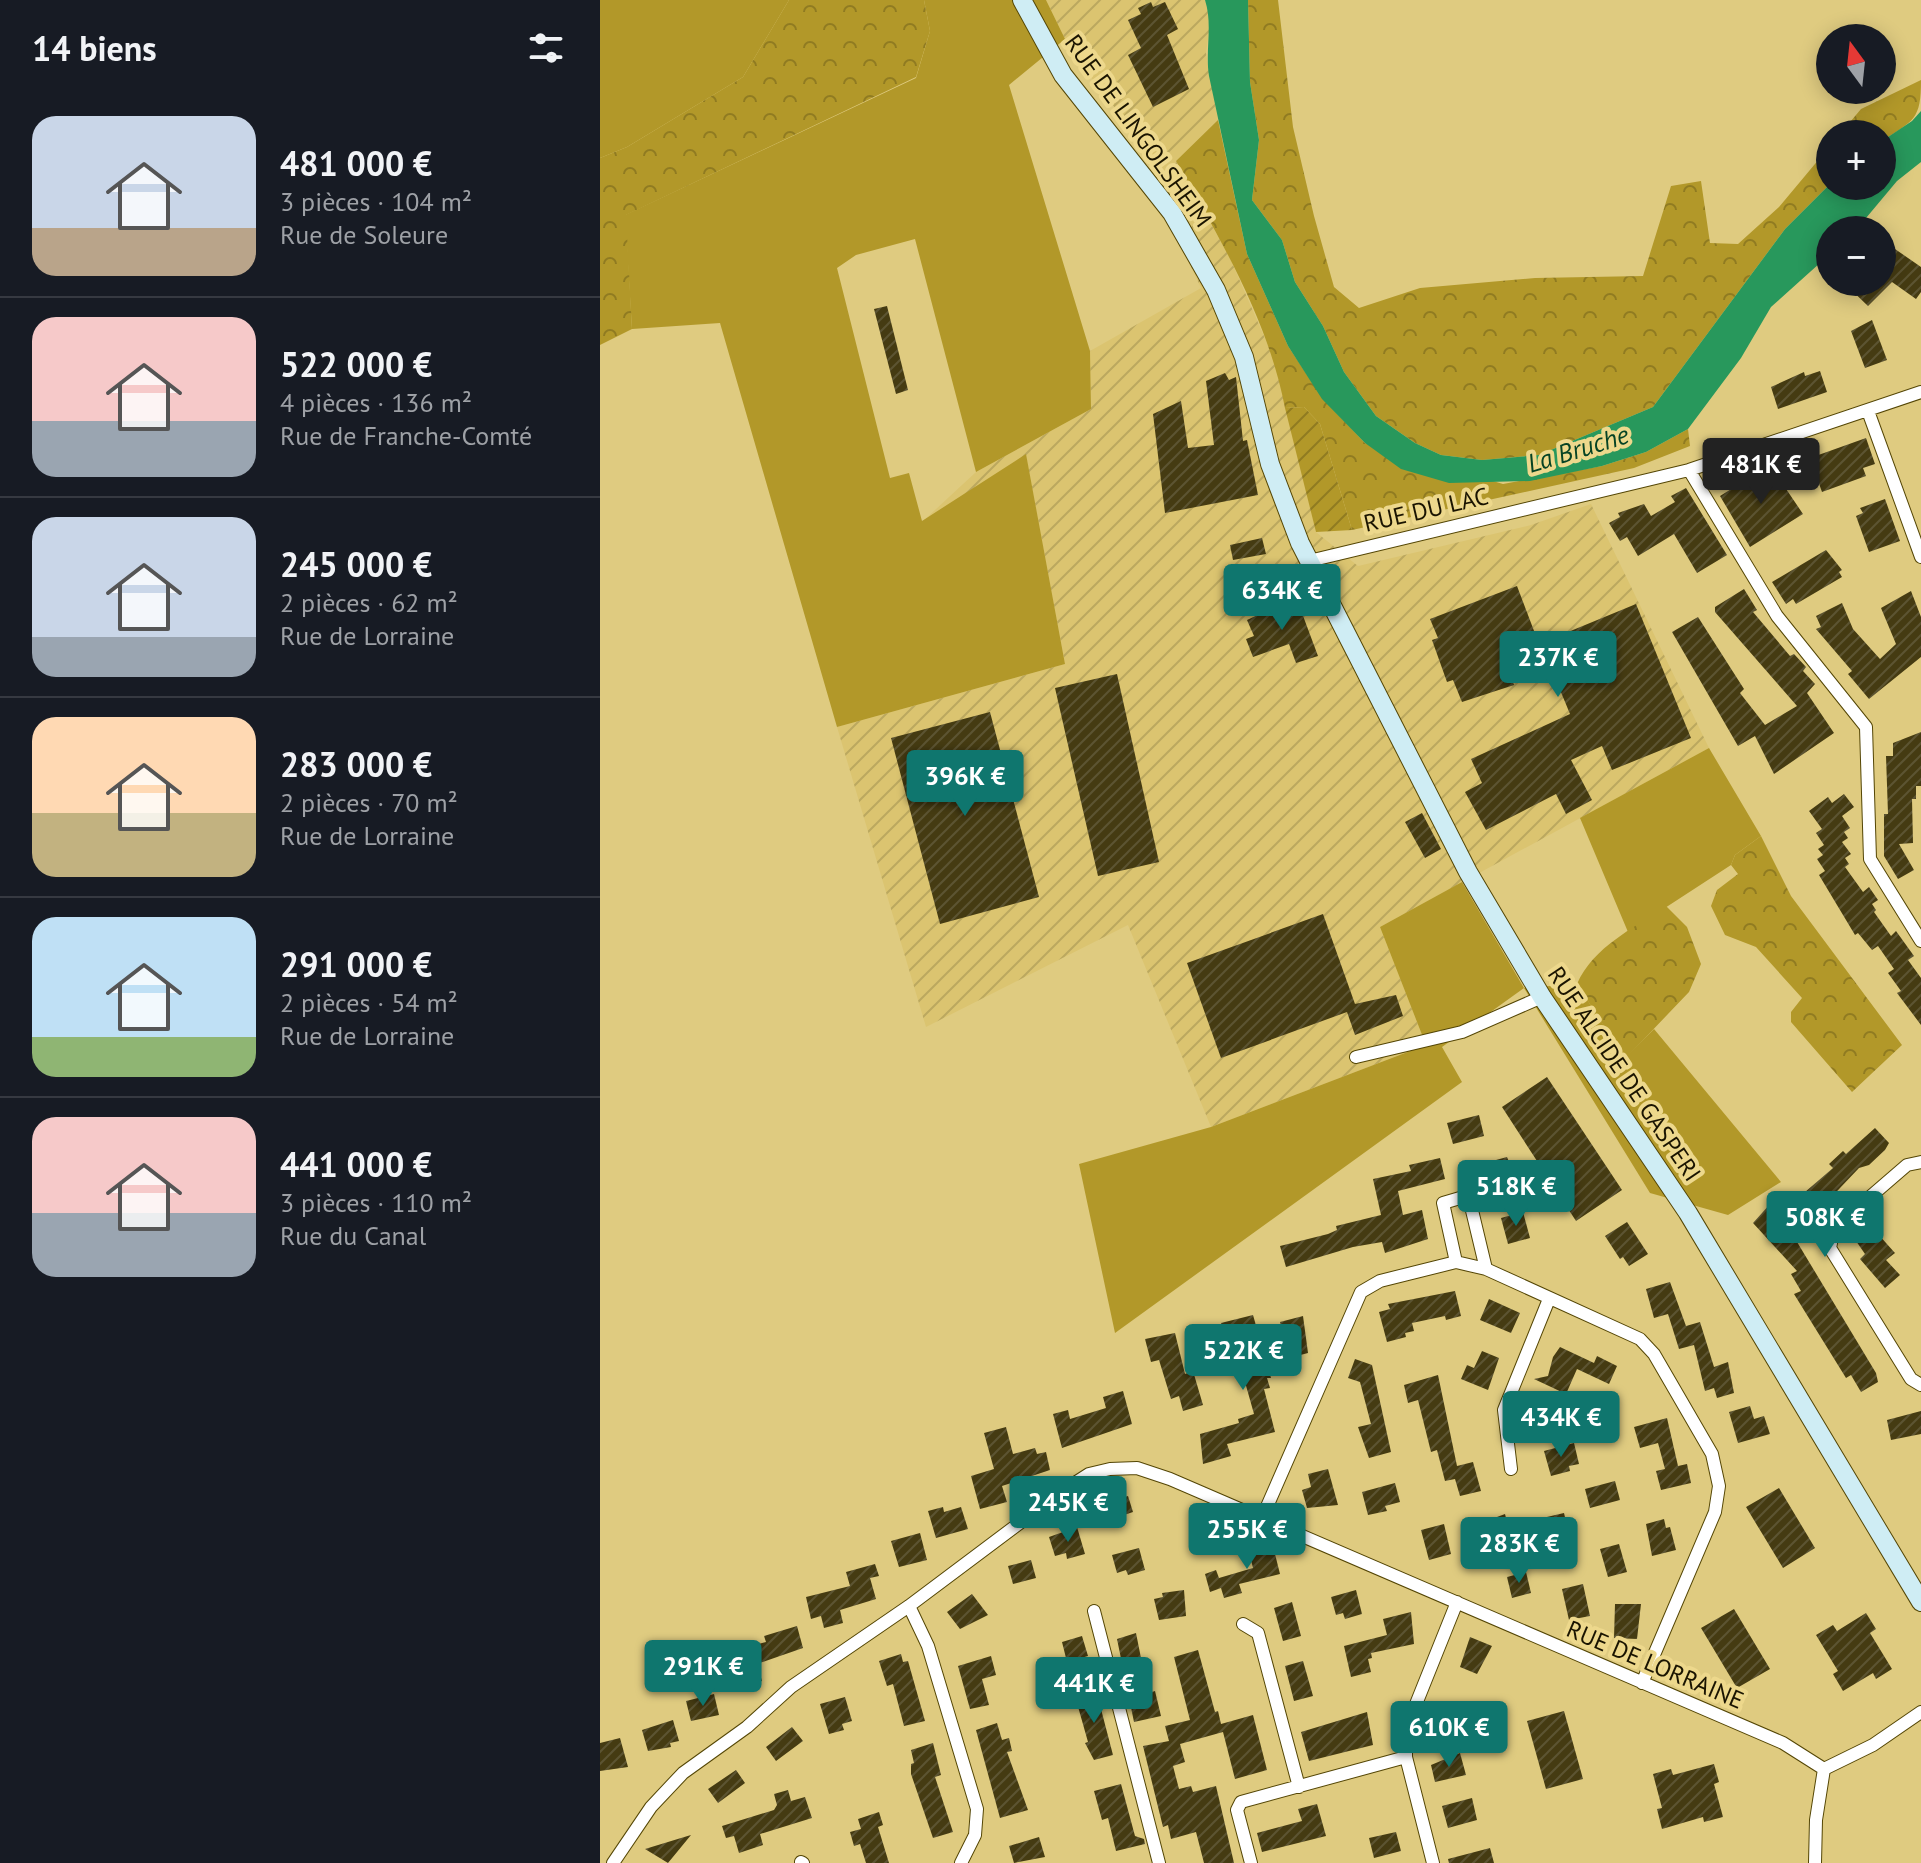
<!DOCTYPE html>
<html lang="fr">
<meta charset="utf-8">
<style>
body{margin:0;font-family:"PT Sans",sans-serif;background:#20242c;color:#f1f3f6;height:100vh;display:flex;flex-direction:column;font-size:30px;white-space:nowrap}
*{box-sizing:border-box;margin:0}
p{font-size:26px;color:#9ea1a6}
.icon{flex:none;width:44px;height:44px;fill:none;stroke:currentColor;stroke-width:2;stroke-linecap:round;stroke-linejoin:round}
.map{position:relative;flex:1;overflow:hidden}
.side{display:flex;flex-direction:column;background:#171b24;width:600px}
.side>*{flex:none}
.needle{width:52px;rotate:345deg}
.controls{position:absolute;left:1216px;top:24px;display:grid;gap:16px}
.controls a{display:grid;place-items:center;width:80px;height:80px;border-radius:50%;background:#171b24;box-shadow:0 4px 20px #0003;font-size:40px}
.price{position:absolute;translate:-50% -68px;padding:0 18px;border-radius:8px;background:#0f766e;color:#fff;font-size:26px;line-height:52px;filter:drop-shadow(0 2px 4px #0008)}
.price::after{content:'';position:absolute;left:50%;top:48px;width:24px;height:18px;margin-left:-12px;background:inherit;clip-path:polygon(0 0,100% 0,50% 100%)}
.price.on{background:#222;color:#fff}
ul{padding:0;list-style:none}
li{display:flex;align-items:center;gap:24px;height:200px;padding:0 32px}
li+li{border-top:2px solid #363941}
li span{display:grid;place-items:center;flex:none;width:224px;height:160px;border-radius:24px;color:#555}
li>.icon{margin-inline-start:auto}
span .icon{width:96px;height:96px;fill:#fffc;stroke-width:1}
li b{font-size:34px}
h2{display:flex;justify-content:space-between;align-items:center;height:96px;padding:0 32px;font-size:34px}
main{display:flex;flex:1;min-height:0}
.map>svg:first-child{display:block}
.industrial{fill:url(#industrial-furrows)}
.grass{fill:#b29829}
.forest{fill:url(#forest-crowns)}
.garden{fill:url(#garden-furrows)}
.water{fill:#28985c}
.building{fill:url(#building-hatch)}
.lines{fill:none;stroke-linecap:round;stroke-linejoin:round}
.street-casing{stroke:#544605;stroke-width:14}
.secondary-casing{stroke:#544605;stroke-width:20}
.street{stroke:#fff;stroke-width:12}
.secondary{stroke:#cfedf4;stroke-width:18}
.labels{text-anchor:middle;stroke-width:8;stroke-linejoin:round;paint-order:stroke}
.street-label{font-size:24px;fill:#1a1400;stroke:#edd88c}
.water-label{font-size:26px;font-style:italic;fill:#064324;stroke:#edd88c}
</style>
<main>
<section class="side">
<h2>14 biens<svg class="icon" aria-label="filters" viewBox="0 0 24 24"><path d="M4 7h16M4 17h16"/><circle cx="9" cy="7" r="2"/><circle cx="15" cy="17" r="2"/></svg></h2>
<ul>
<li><span style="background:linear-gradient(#c9d6e8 70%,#b9a48a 0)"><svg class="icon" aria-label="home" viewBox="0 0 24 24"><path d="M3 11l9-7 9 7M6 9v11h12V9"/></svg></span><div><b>481 000 €</b><p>3 pièces · 104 m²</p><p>Rue de Soleure</p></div></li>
<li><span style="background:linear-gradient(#f6c9c9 65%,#9aa5b1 0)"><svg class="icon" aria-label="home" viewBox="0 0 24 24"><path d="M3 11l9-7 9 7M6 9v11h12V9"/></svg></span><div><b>522 000 €</b><p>4 pièces · 136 m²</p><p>Rue de Franche-Comté</p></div></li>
<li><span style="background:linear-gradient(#c9d6e8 75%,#9aa5b1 0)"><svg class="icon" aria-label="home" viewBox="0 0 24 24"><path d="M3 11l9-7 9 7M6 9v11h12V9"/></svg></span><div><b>245 000 €</b><p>2 pièces · 62 m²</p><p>Rue de Lorraine</p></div></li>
<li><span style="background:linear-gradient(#ffd9b3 60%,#c2b280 0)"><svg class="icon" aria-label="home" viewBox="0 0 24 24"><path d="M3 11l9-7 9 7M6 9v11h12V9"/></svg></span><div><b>283 000 €</b><p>2 pièces · 70 m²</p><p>Rue de Lorraine</p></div></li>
<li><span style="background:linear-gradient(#bfe0f5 75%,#8fb573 0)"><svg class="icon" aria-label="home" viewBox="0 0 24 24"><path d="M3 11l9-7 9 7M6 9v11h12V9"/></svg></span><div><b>291 000 €</b><p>2 pièces · 54 m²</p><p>Rue de Lorraine</p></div></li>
<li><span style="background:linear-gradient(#f6c9c9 60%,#9aa5b1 0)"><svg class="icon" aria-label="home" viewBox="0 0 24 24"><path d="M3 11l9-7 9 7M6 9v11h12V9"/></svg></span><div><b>441 000 €</b><p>3 pièces · 110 m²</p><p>Rue du Canal</p></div></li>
</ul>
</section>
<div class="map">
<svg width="1321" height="1863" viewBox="0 0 1321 1863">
<defs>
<pattern id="industrial-furrows" width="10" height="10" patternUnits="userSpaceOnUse" patternTransform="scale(2)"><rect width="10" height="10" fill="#dbc470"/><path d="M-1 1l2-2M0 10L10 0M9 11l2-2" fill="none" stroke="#bba85f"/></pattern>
<pattern id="forest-crowns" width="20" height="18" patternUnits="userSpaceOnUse" patternTransform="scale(2)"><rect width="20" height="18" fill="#b29829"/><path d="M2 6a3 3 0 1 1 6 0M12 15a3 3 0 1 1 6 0" fill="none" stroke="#907b21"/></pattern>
<pattern id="garden-furrows" width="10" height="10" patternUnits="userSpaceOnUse" patternTransform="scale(2)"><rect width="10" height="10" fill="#b29829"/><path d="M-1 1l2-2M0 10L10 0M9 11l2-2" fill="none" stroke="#907b21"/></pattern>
<pattern id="building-hatch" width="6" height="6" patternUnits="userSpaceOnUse" patternTransform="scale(2)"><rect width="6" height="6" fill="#453b12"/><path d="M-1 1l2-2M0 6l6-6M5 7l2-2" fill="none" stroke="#5c5432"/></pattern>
</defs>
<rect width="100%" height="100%" fill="#dfcb80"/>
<path class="industrial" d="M446 0H605L611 18 606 53 618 120 576 161 630 258 677 366 716 532 758 566 931 525 991 504 1109 748 780 927 826 1045 611 1127 528 925 326 1027 237 727 465 664 426 455 322 522 376 472 491 409 490 351 601 288 572 226 591 204 493 80 465 39Z"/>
<path class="grass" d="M0 0H189L143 77 27 147 0 158Z
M324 0H446L465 39 409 85 490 351 491 409 376 472 315 239 256 255 237 268 290 478 309 473 322 521 426 454 465 664 237 727 120 323 32 329 25 215 316 78 330 31Z
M1109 748 1161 836 1135 855 1131 865 1028 932 980 818Z
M862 882 924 988 977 984 1025 1058 1054 1029 1181 1182 1128 1215 1050 1193 924 988 842 1047 862 1082 515 1333 479 1164 611 1127 826 1045 780 927Z"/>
<path class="forest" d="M189 0H324L330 31 316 77 26 215 32 329 0 345V158L27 147 143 77Z
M648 0H678L693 127 714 216 734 287 759 308 820 288 935 278 1043 276 1071 186 1101 181 1110 243 1138 244 1179 207 1230 146V184L1185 229 1053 407 939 455 882 460 841 455 815 443 776 416 744 372 723 326 695 282 682 240 652 200 659 140 650 82Z
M1321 80C1321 120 1314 120 1282 141V134H1240L1261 109Z
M618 120 647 254 688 346 723 399 765 443 903 484 1002 466 1046 452 1088 429 1090 446 1034 468 752 530 720 424 704 407 685 408C668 319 620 239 576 161Z
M1161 836 1191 896 1302 1045 1252 1092 1191 1022V1012L1202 998 1156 947 1125 935 1111 906 1117 890 1138 874 1131 865 1135 855Z
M1066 906 1087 927 1101 964 1089 992 1025 1059 977 984C993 947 1034 928 1066 906Z"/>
<path class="garden" d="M704 407 720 424 752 530 716 532 685 408Z"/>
<path class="water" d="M605 0H648L650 82 659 140 652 200 682 240 695 282 723 326 744 372 776 416 815 443 841 455 882 460 939 455 1053 407 1185 229 1230 184 1282 186V141L1312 121 1321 111V162L1297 181 1256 230H1230V254L1171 307 1141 358 1088 429 1046 452 1002 466 930 481 849 483 801 469 765 443 722 399 688 346 647 254 609 76C605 50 613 25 605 0Z"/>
<path class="building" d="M551 2 553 7 565 2 578 29 567 35 589 89 553 107 528 55 541 48 528 20 541 14 538 8Z
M1282 240 1321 267V292L1316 299 1292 282 1268 306 1243 282H1282Z
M287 306 308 390 296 394 274 309Z
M1272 320 1287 360 1265 368 1251 331Z
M1220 371 1227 392 1178 409 1171 387 1204 372 1205 376Z
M625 373 629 380 636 377 643 441 647 440 658 495 565 513 553 414 581 401 588 448 614 445 606 381Z
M1266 438 1275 464 1263 468 1266 476 1222 492 1210 458Z
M1170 465 1203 514 1150 547 1120 496Z
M1086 488 1127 555 1097 573 1074 534 1038 556 1027 537 1020 541 1009 523 1020 517 1018 513 1044 504 1051 516 1075 502 1071 496Z
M1285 499 1300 541 1269 552 1256 516 1263 513 1260 508Z
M662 538 666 554 633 560 630 545Z
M1226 550 1242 570 1239 572 1242 577 1196 604 1193 599 1186 604 1172 582Z
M917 586 939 644 1036 604 1091 738 1012 770 1002 746 971 760 992 800 966 814 956 794 886 830 865 792 882 783 871 759 970 714 951 668 913 682 914 685 862 702 853 680 847 682 832 640 838 638 830 619Z
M1144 589 1157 610 1153 612 1190 656 1194 654 1206 667 1203 671 1215 684 1207 693 1234 733 1174 774 1155 736 1138 746 1072 632 1098 617 1144 689 1140 693 1165 725 1197 706 1115 612V607Z
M1311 591 1321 617V657L1269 699 1248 674 1252 671 1216 629 1221 627 1216 616 1242 603 1253 629 1280 659 1296 644 1281 608Z
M696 597 718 656 696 663 689 644 653 657 646 639 654 636 647 620Z
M517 674 559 862 498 876 455 688Z
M390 712 439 897 340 924 291 738Z
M1321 732V786H1316V799H1312L1313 843 1299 844 1314 870 1298 879 1284 856V814H1288L1286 756H1293V743Z
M1244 794 1254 807 1242 816 1250 828 1244 832 1248 838 1242 842 1251 854 1245 858 1249 864 1245 867 1263 892 1269 887 1278 900 1272 904 1276 910 1274 912 1291 936 1296 931 1314 956 1308 960 1321 978V1025L1297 993 1301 991 1288 973 1294 969 1278 946 1272 950 1258 933 1255 935 1219 875 1225 871 1217 859 1223 855 1218 849 1224 845 1216 833 1222 829 1209 811 1228 797 1232 803Z
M822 813 841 849 825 858 805 822Z
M723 914 755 1004 796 995 803 1016 755 1035 747 1012 621 1058 587 963Z
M947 1077 1022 1190 976 1221 902 1107Z
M879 1115 884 1136 853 1144 847 1123Z
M1275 1128 1289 1143 1285 1150 1269 1165 1259 1168 1221 1208 1218 1206 1212 1212 1208 1208 1188 1227 1276 1373 1278 1382 1261 1392 1251 1375 1246 1378 1194 1294 1201 1291 1191 1274 1197 1271 1153 1223 1171 1203 1183 1211 1233 1168 1229 1164 1243 1151 1246 1154Z
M907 1157 918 1184 897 1190 885 1163Z
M840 1158 845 1179 798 1191 803 1215 822 1210 828 1239 785 1253 782 1242 753 1247 686 1267 680 1246 728 1234 737 1230 736 1226 781 1215 773 1179 811 1171 809 1165Z
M923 1212 930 1238 908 1244 901 1218Z
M1027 1222 1048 1254 1029 1266 1023 1257 1020 1259 1005 1236Z
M1269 1224 1295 1253 1286 1260 1300 1275 1285 1288 1260 1259 1265 1254 1254 1238Z
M1070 1282 1086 1326 1100 1322 1114 1367 1128 1362 1134 1393 1117 1398 1114 1388 1105 1391 1094 1345 1079 1349 1068 1314 1054 1318 1046 1289Z
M855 1291 861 1316 846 1320 845 1316 812 1323 814 1331 805 1333 806 1337 787 1342 779 1312 790 1309 788 1304Z
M889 1299 920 1313 911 1333 880 1320Z
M653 1315 671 1378H667L670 1388 664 1389 675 1432 627 1444 631 1456 603 1464 600 1434 639 1423 638 1419 654 1414 634 1343 626 1345 621 1323Z
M703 1316 708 1353 689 1358 680 1322Z
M575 1333 585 1374 593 1371 603 1405 583 1411 579 1396 571 1399 559 1360 551 1362 545 1339Z
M960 1347 994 1363 997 1356 1017 1366 1009 1384 977 1369 966 1394 934 1379 948 1376 953 1357Z
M882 1351 899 1358 888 1390 861 1379 867 1365 874 1368Z
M755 1359 772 1365 791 1452 769 1458 758 1427 771 1424 760 1382 748 1378Z
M838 1375 857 1466 873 1462 881 1491 860 1496 855 1479 845 1481 837 1450 831 1452 818 1400 808 1403 804 1385Z
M523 1391 532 1424 462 1448 453 1414 468 1410 470 1419 506 1408 503 1397Z
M1150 1406 1154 1419 1164 1416 1170 1434 1138 1443 1129 1412Z
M1321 1411V1434L1291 1440 1287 1420Z
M1067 1418 1078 1466 1087 1464 1091 1483 1061 1490 1056 1471 1065 1469 1058 1443 1040 1448 1034 1427Z
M406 1427 413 1454 435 1448 437 1454 446 1452 450 1470 402 1486 407 1502 380 1509 371 1476 394 1469 384 1433Z
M974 1443 979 1464 969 1466 970 1471 951 1476 944 1451Z
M728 1469 738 1505 707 1508 702 1490 711 1487 708 1474Z
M1015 1481 1020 1500 990 1508 985 1489Z
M795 1483 800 1502 785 1506 787 1511 768 1515 762 1492Z
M1179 1488 1215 1548 1183 1568 1146 1507Z
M528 1496 533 1512 509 1520 504 1503Z
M343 1507 344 1512 361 1507 368 1529 336 1538 328 1511Z
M964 1513 968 1530 957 1533 958 1539 940 1544 934 1520Z
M905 1514 912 1541 879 1549 873 1526Z
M1064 1519 1066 1528 1070 1527 1076 1550 1052 1556 1046 1524Z
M844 1524 851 1554 829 1560 821 1530Z
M477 1527 485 1554 467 1559 466 1553 455 1556 449 1537Z
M320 1533 327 1560 299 1567 291 1541Z
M672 1542 680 1574 639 1584 642 1593 624 1598 621 1588 610 1592 605 1574 616 1570 619 1578 653 1568 648 1548Z
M1019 1544 1027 1572 1008 1577 1000 1549Z
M539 1548 545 1570 528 1575 526 1570 517 1573 512 1555Z
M431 1560 436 1578 413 1584 408 1566Z
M275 1564 279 1576 270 1578 276 1599 240 1610 243 1623 224 1628 221 1616 211 1619 206 1597 250 1586 246 1572Z
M926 1572 931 1593 912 1598 907 1577Z
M983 1584 990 1616 969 1620 962 1589Z
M584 1590 586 1616 559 1620 554 1599 563 1597 562 1593Z
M756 1590 762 1614 745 1619 743 1613 736 1615 731 1597Z
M372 1594 388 1615 360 1629 347 1612Z
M692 1602 701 1636 683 1641 674 1608Z
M1015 1604H1041L1037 1639 1014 1638Z
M1134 1609 1170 1669 1137 1688 1101 1628Z
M811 1612 814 1644 771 1653 772 1658 768 1659 771 1672 751 1677 744 1646 787 1635 783 1619Z
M1266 1613 1276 1629 1270 1633 1292 1669 1276 1679 1273 1673 1243 1691 1233 1674 1238 1671 1216 1635 1233 1625 1237 1631Z
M197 1626 203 1648 157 1664 162 1681 133 1689 129 1687 120 1654 166 1642 164 1636Z
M536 1633 548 1693 555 1691 561 1716 534 1722 517 1639Z
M482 1636 488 1656 467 1662 462 1642Z
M870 1637 892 1646 877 1674 860 1667Z
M598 1650 615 1712 618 1711 621 1724 653 1715 667 1770 635 1779 623 1732 580 1744 585 1762 573 1766 579 1789 591 1786 593 1792 616 1786 634 1863H604L596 1832 571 1839 568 1825 563 1827 543 1746 569 1741 565 1726 590 1720 574 1657Z
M301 1654 303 1662 308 1661 325 1721 304 1726 293 1684 287 1686 279 1661Z
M391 1656 396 1675 382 1679 389 1705 370 1709 358 1666Z
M703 1661 713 1696 694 1701 685 1666Z
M496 1690 513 1755 494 1760 485 1743 488 1742 475 1696Z
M114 1694 119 1715 91 1721 86 1701Z
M245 1697 252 1721 242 1724 244 1730 229 1734 220 1704Z
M863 1701 871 1732 849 1738 838 1707Z
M964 1711 983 1779 946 1789 927 1721Z
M767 1712 773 1745 709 1761 701 1732Z
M73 1720 79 1741 70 1743 71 1747 48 1751 42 1730Z
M397 1723 402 1740 409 1738 412 1751 407 1752 428 1810 400 1818 376 1730Z
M192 1727 203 1741 176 1761 166 1747Z
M20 1738 28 1767 0 1771V1743Z
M333 1743 341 1775 335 1777 353 1832 333 1838 311 1774V1764L314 1763 311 1750Z
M860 1753 866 1775 835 1782 831 1765Z
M1114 1764 1119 1782 1114 1784 1123 1817 1104 1822 1103 1817 1062 1829 1057 1809 1062 1808 1053 1774 1071 1769 1073 1775Z
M136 1770 145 1783 118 1803 108 1789Z
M521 1784 535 1836 544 1839 545 1844 516 1851 508 1818 502 1820 494 1791Z
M188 1790 191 1801 205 1797 212 1818 160 1834 163 1845 139 1853 134 1836 126 1838 122 1826 174 1810 177 1805 174 1794Z
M872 1798 877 1820 848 1828 842 1806Z
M717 1804 726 1836 662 1852 657 1833 702 1821 698 1809Z
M279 1812 283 1825 278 1827 289 1863H266L260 1844 254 1846 250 1832 261 1829 258 1819Z
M796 1832 801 1851 774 1858 769 1838Z
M91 1835 68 1863 45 1849 81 1838Z
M439 1837 445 1857 414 1863 409 1846Z
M890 1848 894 1863H849L848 1859Z"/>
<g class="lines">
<g class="street-casing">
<path id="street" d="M1268 411 1321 557
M1089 470 1177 616 1266 727 1270 859 1321 941
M709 561 1089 470 1321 392
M756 1057 862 1032 942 997
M1321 1162 1307 1165 1234 1228 1230 1248 1311 1379 1321 1385
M856 1262 843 1203 860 1198 870 1202 886 1269
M911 1469 904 1410 949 1299
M662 1518 761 1292 780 1281 856 1262 886 1269 1040 1339 1054 1354 1112 1454 1119 1486 1115 1512 1042 1683
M309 1606 328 1646 377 1809 375 1835 361 1863
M494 1611 559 1863
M643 1624 658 1633 699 1787
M1224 1769 1273 1745 1321 1712
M201 1862 203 1863
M13 1863 51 1807 83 1773 147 1727 191 1687 309 1606 461 1492 489 1474 510 1469 537 1468 570 1479 1183 1743 1224 1769
M651 1863 637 1810 641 1802 806 1757
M833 1863 806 1757V1729L857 1602
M1215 1863 1216 1820 1224 1769"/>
</g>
<g class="secondary-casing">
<path id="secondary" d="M422 0 463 75 572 213 616 290 644 357 670 464 700 543 868 872 942 997 1088 1213 1321 1602"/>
</g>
<use href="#street" class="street"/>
<use href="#secondary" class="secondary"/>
</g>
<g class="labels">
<g class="street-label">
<text transform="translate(538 131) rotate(54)" y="8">RUE DE LINGOLSHEIM</text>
<text transform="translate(826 510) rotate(-13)" y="8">RUE DU LAC</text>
<text transform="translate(1024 1074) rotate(56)" y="8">RUE ALCIDE DE GASPERI</text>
<text transform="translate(1055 1665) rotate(23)" y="8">RUE DE LORRAINE</text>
</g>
<g class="water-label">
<text transform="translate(978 449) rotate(-17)" y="9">La Bruche</text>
</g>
</g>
</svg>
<div class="controls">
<a><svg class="needle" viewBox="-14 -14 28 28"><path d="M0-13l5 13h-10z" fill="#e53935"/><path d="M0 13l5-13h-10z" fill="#9ea1a6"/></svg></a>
<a>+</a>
<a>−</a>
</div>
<b class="price on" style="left:1161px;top:506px">481K €</b>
<b class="price" style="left:682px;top:632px">634K €</b>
<b class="price" style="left:958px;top:699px">237K €</b>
<b class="price" style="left:365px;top:818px">396K €</b>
<b class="price" style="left:916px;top:1228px">518K €</b>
<b class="price" style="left:1225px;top:1259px">508K €</b>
<b class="price" style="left:643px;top:1392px">522K €</b>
<b class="price" style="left:961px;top:1459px">434K €</b>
<b class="price" style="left:468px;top:1544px">245K €</b>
<b class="price" style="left:647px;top:1571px">255K €</b>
<b class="price" style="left:919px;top:1585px">283K €</b>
<b class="price" style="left:103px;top:1708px">291K €</b>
<b class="price" style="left:494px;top:1725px">441K €</b>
<b class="price" style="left:849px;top:1769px">610K €</b>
</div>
</main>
